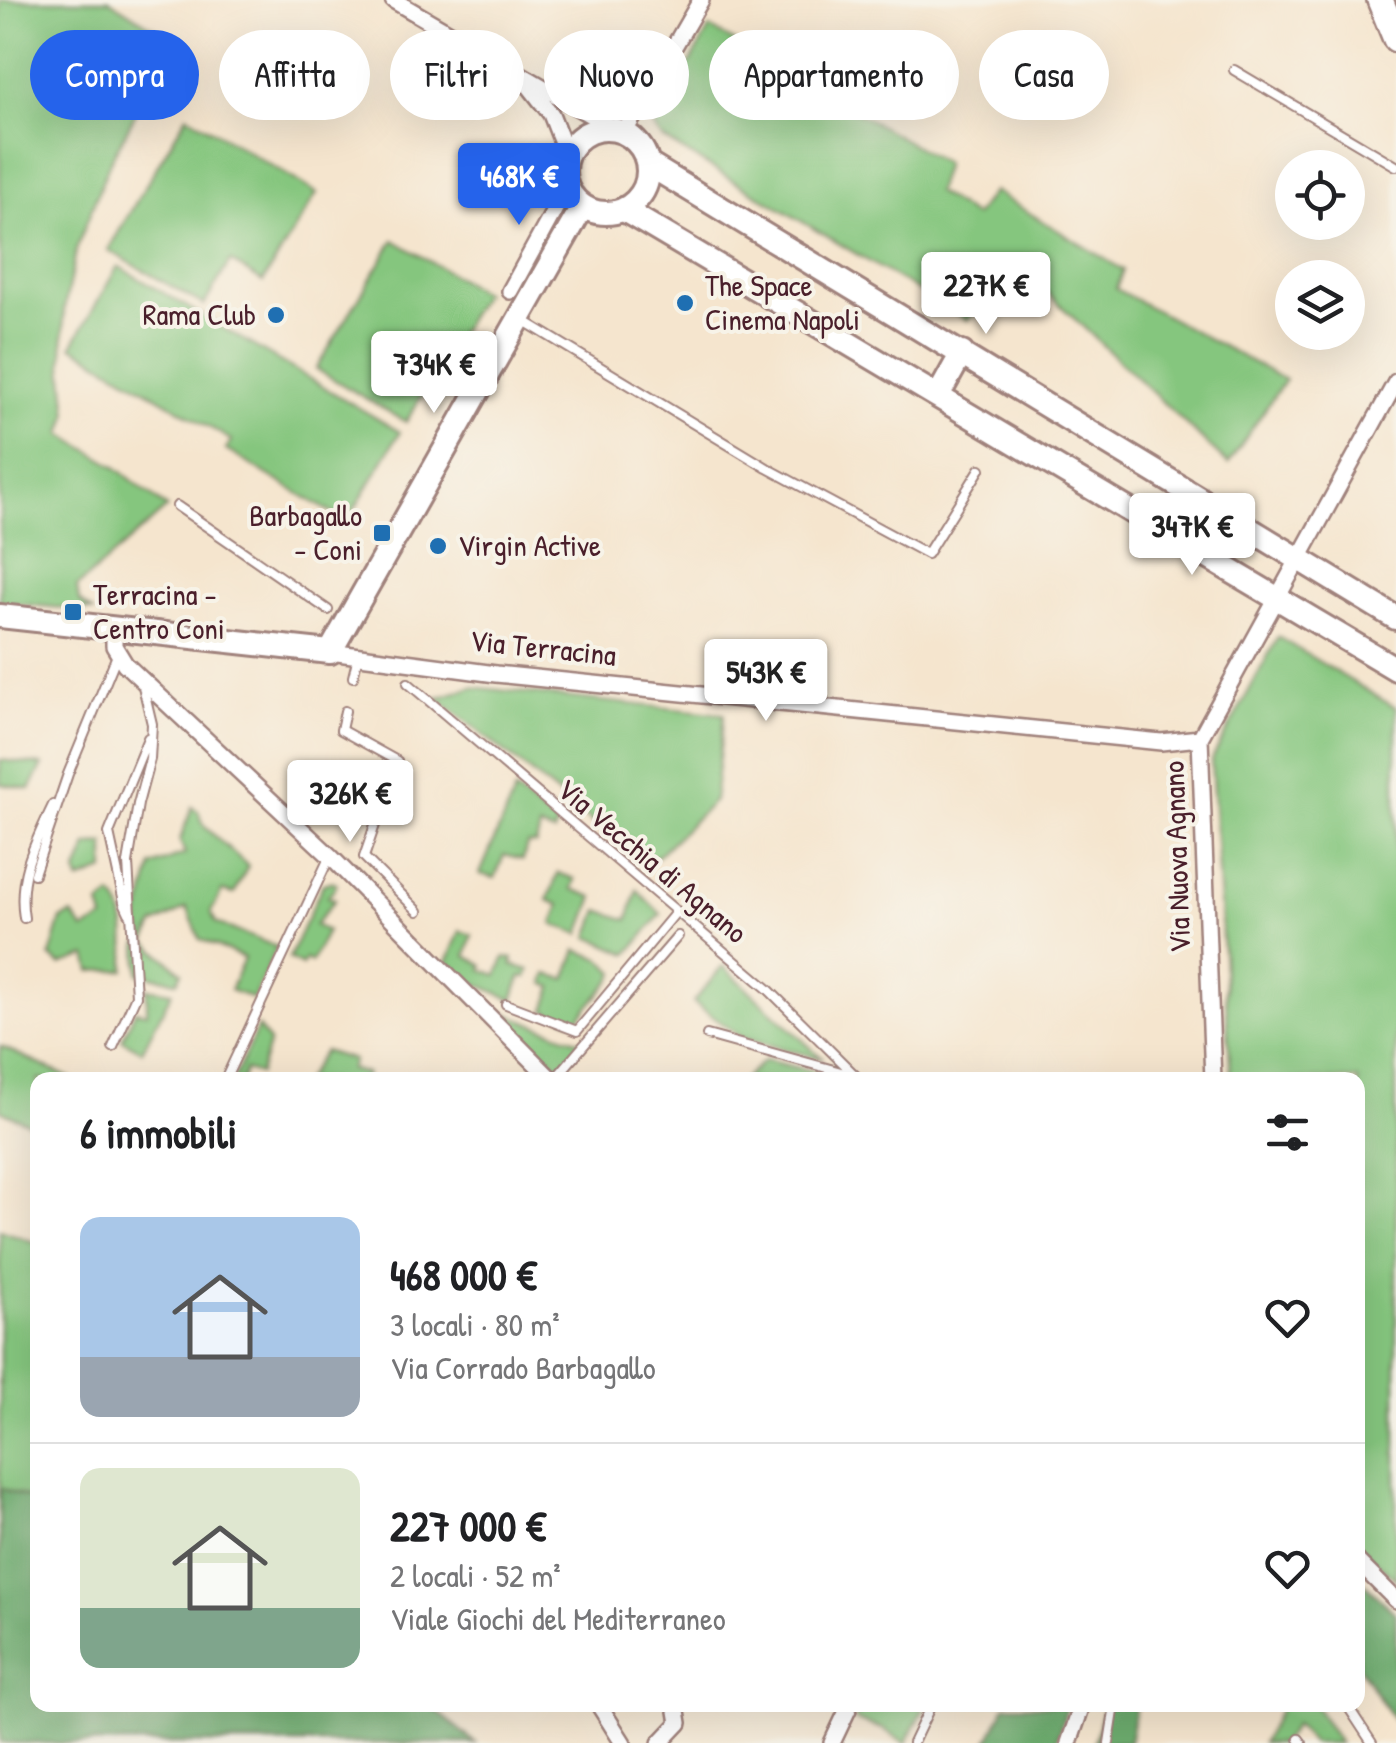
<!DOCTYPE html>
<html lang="it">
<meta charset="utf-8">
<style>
body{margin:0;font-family:"Patrick Hand",sans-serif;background:#f2f2f2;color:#202124;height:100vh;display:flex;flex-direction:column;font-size:38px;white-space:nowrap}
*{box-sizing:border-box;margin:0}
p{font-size:32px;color:#757577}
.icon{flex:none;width:55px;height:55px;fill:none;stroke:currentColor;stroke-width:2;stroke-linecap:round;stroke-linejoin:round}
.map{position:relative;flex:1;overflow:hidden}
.panel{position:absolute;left:30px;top:1072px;width:1335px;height:640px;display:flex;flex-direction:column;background:#fff;border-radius:20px;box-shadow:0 10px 40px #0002}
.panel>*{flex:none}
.guide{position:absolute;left:30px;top:30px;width:1338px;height:90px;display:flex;gap:20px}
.tools{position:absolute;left:1275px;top:150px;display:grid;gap:20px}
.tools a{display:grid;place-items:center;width:90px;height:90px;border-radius:50%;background:#fff;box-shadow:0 10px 40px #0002;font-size:50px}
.price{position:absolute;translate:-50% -85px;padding:0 22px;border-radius:10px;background:#fff;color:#222;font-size:32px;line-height:65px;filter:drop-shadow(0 2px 5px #0008)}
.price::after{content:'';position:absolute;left:50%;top:60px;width:30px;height:22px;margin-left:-15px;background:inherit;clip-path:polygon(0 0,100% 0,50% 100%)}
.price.on{background:#2563eb;color:#fff}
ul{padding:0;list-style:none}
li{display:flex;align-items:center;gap:30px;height:250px;padding:0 50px}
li+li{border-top:2px solid #e0e0e0}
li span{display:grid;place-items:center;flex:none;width:280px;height:200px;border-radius:20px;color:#555}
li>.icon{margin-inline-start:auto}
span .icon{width:120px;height:120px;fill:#fffc;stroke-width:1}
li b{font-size:42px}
h2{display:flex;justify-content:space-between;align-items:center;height:120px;padding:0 50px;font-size:42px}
.pill{padding:0 35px;border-radius:45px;background:#fff;box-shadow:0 10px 40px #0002;font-size:35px;line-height:90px}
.pill.on{background:#2563eb;color:#fff}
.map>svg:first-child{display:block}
.green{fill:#85c67e;stroke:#687254;stroke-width:2.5}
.forest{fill:#6cab6d;stroke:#5b654c;stroke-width:2.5}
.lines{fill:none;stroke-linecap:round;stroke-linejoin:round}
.service-casing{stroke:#a0827c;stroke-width:12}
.minor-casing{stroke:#a0827c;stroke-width:20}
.secondary-casing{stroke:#a0827c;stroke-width:28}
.primary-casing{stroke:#a0827c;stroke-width:30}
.service{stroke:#fff;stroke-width:8}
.minor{stroke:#fff;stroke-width:15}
.secondary{stroke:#fff;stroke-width:22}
.primary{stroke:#fff;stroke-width:25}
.poi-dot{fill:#1f6fb2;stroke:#f7f3e8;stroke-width:4}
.labels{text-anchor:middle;stroke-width:8;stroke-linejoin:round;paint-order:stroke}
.poi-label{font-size:30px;fill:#4a1f2b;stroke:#f7f3e8;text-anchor:start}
.street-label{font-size:30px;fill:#4a1f2b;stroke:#f7f3e8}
</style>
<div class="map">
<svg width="1396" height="1743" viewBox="0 0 1396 1743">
<rect width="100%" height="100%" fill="#f7f3e8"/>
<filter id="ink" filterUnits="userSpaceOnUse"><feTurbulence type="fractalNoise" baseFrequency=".01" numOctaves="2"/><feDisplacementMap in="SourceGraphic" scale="20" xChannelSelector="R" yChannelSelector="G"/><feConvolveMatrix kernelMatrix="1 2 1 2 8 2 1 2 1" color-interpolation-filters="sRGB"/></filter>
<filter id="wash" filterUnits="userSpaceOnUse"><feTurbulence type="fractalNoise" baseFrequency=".0048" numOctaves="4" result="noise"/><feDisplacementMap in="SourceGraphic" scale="40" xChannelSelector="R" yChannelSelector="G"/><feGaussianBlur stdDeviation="2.25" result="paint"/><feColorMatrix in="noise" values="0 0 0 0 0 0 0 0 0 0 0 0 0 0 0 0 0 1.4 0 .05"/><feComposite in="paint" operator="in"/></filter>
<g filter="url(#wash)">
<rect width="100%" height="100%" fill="#f5e5ce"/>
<path class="green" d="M0 0H109L169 37 165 58 109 164 77 247 64 309 63 364 68 415 62 434 113 465 167 508 77 587 79 601 92 611 0 602Z
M710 28 945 163 936 192 974 216 993 191 1123 270 1116 289 1285 380 1228 464 1020 267 967 320 662 138 653 127Z
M187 115 317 193 263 282 230 261 204 305 108 250Z
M394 240 483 293 406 422 316 369Z
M118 266 400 432 347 522 226 450 231 440 72 346Z
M1278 637 1396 708V1580L1358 1544V1080H1231L1211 761Z
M472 687 724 714 714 801 647 866 437 698Z
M0 760 43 765 30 789 0 784Z
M515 791 557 825 554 833 540 828 536 844H527L523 860 504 855 495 878 480 874Z
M192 807 198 811 205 827 248 866 234 894 222 891 211 912 216 923 277 947 253 999 230 990 244 958 200 939 187 908 154 925 146 942 182 972 177 981 139 974 138 943 145 942 139 918 152 866 185 854 180 840Z
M105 844V871L79 881 77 872 88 845Z
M558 873 575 879 572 889 594 897 580 934 553 924 560 905 548 900Z
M332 881 337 884 328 897 335 899 315 925 327 931 311 962 305 959 302 965 289 958 323 884Z
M637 890 661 914 628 954 589 937 599 910 628 920Z
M112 896C130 911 125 948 125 970L91 971 87 956 60 965 50 956 61 919 72 914 84 930 104 919 100 905Z
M460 931 472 935 466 956 483 965 482 970 497 975 505 957 513 959 512 965 530 970 527 977 521 976 513 1000 468 980 447 962Z
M577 950 601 959 615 972 613 978 575 1022 545 1010 553 987 544 983 547 974 566 979Z
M723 966 823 1059 742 1038 693 1002Z
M147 988 172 992 142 1051 122 1040 135 1011 147 1013Z
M501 1012 582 1042 559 1068Z
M258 1027 269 1042 259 1074 245 1070 242 1080H233Z
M0 1046 74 1080H38L37 1127 0 1110Z
M324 1051 353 1060 350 1069 366 1074 364 1080H305Z
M765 1060 851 1080H742Z
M0 1230 37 1243V1501L0 1488Z
M860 1705H926L906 1743 883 1729 855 1720Z
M1282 1705H1314L1339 1743H1313L1295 1725 1282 1743H1262Z"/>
<path class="forest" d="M0 1488 37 1501 38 1705H429L476 1743H0Z
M1358 1577 1396 1614V1724L1358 1666Z
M1006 1705H1068L1056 1743H987Z
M1104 1705H1136L1129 1743H1094Z"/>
</g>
<g filter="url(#ink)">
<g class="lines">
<g class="service-casing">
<path id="service" d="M1234 70 1396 166
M524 321 767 468 927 554 980 469
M177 506 328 610
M353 677 358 656
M408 683 768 989 860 1080
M345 711 341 730 397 761 364 857 418 911
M34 874 68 774 117 655
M129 913 124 902 109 833 148 738
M24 918C17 876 35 843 53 805
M506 1004 577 1031 677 911
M707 1035 852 1075
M113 1047 136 996 128 863 138 804 150 759 152 724 142 682
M225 1080 330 856
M554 1080 678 936
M1347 1705 1372 1743
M1299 1739 1302 1743
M913 1743 931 1705
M1109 1743 1115 1705"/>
</g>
<g class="minor-casing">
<path id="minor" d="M393 0 618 131
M526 82 551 114 567 155
M624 133 701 0
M540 164 564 170
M510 291 567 187
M114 627V646L125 664 330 856 552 1080
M330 652 496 674 1161 742 1200 738
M1213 1080 1200 738 1396 382
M1358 1562 1396 1600
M599 1705 623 1743
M660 1743 679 1723 676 1705
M832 1743 850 1705
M1069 1743 1082 1705"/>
</g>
<g class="secondary-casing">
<path id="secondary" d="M564 171a42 42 0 1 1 84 0a42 42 0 1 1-84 0Z
M648 164 1396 618
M624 210 1396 669
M938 396 962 353
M0 616 330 652 583 206"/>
</g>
<g class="primary-casing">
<path id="primary" d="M1380 0 1396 39"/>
</g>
<use href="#service" class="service"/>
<use href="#minor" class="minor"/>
<use href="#secondary" class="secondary"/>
<use href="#primary" class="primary"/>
</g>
</g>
<g class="poi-dot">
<circle cx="685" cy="303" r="10"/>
<circle cx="276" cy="315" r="10"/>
<rect x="372" y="523" width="20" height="20" rx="5"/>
<circle cx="438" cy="546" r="10"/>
<rect x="63" y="602" width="20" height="20" rx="5"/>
</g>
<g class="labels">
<g class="poi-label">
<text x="705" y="296">The Space<tspan x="705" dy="34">Cinema Napoli</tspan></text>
<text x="256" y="325" text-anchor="end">Rama Club</text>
<text x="362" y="526" text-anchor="end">Barbagallo<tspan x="362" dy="34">- Coni</tspan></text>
<text x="458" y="556">Virgin Active</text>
<text x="93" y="605">Terracina -<tspan x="93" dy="34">Centro Coni</tspan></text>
</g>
<g class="street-label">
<text transform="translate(543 648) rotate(6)" y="10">Via Terracina</text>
<text transform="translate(1177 857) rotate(-92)" y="10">Via Nuova Agnano</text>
<text transform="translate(652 861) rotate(40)" y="10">Via Vecchia di Agnano</text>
</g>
</g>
</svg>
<div class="tools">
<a><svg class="icon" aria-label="locate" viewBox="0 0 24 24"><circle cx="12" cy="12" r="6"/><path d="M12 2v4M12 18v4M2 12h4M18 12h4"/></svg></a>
<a><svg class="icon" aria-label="layers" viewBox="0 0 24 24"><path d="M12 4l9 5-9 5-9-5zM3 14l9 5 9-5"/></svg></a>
</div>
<b class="price on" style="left:519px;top:228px">468K €</b>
<b class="price" style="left:986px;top:337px">227K €</b>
<b class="price" style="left:434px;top:416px">734K €</b>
<b class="price" style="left:1192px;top:578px">347K €</b>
<b class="price" style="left:766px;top:724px">543K €</b>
<b class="price" style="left:350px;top:845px">326K €</b>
<div class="guide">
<a class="pill on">Compra</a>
<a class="pill">Affitta</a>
<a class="pill">Filtri</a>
<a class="pill">Nuovo</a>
<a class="pill">Appartamento</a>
<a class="pill">Casa</a>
</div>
<section class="panel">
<h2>6 immobili<svg class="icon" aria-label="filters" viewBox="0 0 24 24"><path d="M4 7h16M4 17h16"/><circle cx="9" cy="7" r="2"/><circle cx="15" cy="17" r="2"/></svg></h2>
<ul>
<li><span style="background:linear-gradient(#a9c7e8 70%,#9aa5b1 0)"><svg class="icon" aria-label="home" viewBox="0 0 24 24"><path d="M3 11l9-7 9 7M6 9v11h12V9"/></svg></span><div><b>468 000 €</b><p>3 locali · 80 m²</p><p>Via Corrado Barbagallo</p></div><svg class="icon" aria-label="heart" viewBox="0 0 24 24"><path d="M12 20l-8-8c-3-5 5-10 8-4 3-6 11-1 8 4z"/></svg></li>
<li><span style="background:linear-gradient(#dfe7d0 70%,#7fa58c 0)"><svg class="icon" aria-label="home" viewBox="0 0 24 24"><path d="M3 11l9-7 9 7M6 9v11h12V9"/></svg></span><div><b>227 000 €</b><p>2 locali · 52 m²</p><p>Viale Giochi del Mediterraneo</p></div><svg class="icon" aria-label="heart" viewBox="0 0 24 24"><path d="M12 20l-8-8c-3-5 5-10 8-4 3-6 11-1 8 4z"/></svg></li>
</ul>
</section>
</div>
